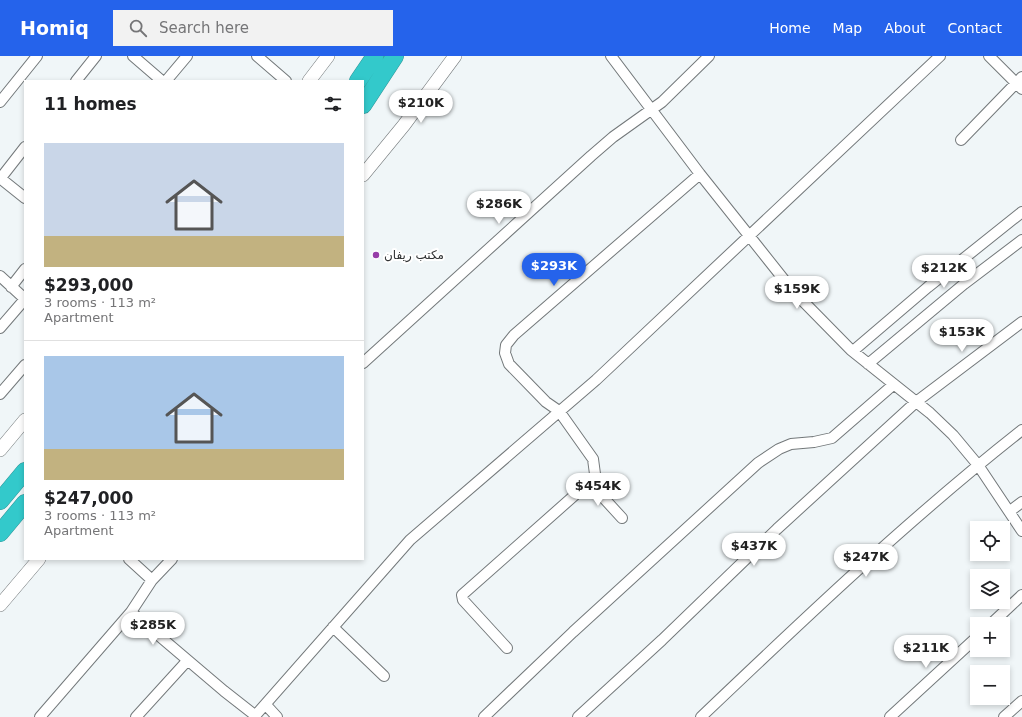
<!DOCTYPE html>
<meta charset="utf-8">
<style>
body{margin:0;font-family:"DejaVu Sans",Vazirmatn,sans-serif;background:#f2f2f2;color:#202124;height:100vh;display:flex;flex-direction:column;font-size:15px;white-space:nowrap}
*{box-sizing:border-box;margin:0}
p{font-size:13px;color:#757577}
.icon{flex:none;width:22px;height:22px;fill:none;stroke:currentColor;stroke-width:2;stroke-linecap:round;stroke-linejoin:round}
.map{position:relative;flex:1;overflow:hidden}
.details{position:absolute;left:24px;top:24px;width:340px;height:480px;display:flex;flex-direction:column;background:#fff;border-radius:0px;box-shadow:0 2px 6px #0003}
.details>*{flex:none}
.buttons{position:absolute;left:970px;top:465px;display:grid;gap:8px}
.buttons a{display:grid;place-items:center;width:40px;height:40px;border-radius:0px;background:#fff;box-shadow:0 2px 6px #0003;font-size:20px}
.price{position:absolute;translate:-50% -34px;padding:0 9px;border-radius:14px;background:#fff;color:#222;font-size:13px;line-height:26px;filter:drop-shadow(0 1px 2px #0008)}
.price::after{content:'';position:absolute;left:50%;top:24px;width:12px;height:9px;margin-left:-6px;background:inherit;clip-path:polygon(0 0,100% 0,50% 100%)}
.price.active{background:#2563eb;color:#fff}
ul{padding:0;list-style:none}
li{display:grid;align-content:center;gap:8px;height:212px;padding:0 20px}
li+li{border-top:1px solid #e0e0e0}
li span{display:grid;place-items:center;height:124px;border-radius:0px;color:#555}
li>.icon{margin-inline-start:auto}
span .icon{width:72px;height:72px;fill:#fffc;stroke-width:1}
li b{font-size:17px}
h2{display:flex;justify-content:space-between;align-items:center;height:48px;padding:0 20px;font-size:17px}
header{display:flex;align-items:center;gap:24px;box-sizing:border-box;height:56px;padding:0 20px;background:#2563eb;color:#fff}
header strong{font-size:19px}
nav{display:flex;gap:22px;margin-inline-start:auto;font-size:14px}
.search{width:280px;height:36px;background:#f2f2f2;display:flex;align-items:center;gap:10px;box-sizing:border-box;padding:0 14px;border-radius:0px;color:#757577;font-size:15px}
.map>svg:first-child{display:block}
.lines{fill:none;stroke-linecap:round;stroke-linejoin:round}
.street-casing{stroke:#73787a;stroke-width:12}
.secondary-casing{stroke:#73787a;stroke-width:14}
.highway-casing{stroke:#329496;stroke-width:18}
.street{stroke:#fff;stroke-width:10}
.secondary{stroke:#fff;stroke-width:13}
.highway{stroke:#33c9cb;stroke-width:17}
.poi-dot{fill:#973da8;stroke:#fff;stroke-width:1.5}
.labels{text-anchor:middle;stroke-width:4;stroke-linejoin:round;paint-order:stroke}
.poi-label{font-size:12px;fill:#313334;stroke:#fff;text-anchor:start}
</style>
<header>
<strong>Homiq</strong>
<div class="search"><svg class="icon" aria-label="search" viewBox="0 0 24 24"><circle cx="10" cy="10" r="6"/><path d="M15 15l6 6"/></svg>Search here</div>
<nav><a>Home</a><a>Map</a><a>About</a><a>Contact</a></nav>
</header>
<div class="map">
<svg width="1022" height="661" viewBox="0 0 1022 661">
<rect width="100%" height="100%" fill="#f0f6f8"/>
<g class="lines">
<g class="street-casing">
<path id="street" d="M133 0 162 25
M257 0 286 25
M611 0 700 118 793 235 851 294 930 357 953 379 978 409 1022 475
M989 0 1022 33
M76 25 96 0
M166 25 187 0
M0 46 37 0
M961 84 1022 21
M0 122 25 142
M0 123 25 91
M0 220 25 243
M11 231 25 213
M0 272 25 243
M853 295 928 231 1022 156
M363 307 591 100 613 81 662 46 709 0
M868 308 964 228 1022 184
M0 338 25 309
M589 426 622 462
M1010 455 1022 446
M129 503 152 524
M172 503 152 524 131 556 224 635 256 660
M991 568 1022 539
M333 571 384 620
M507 592 463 544 462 539 585 430 595 418 593 403 559 355 546 346 509 308 505 297 506 289 514 279 700 118
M266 649 277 661
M40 661 131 556
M136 661 187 605
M254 661 410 484 596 324 940 0
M484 661 573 576 758 407 779 393 791 388 814 386 832 382 893 329
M578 661 662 584 777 473 916 346 1022 266
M701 661C805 562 909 463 1022 374
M890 661 977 581
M1004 661 1022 645"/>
</g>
<g class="secondary-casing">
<path id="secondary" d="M309 25 328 0
M363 119 404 69 455 0
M0 394 25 364
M0 549 39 503"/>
</g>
<g class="highway-casing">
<path id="highway" d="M358 25 375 0
M363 49 395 0
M0 445 25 415
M0 477 25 447"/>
</g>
<use href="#street" class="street"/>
<use href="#secondary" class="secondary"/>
<use href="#highway" class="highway"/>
</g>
<circle class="poi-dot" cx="376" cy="199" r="4"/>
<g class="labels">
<g class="poi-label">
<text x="384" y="203">مكتب ريفان</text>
</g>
</g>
</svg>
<div class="buttons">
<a><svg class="icon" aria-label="locate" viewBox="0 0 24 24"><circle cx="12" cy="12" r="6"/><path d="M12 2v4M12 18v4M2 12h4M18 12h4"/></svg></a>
<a><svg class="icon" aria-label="layers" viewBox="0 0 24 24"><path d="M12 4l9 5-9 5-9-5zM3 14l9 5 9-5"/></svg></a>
<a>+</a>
<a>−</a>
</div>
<b class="price" style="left:421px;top:68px">$210K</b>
<b class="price" style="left:499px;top:169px">$286K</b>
<b class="price active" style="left:554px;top:231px">$293K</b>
<b class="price" style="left:944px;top:233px">$212K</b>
<b class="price" style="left:797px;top:254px">$159K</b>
<b class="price" style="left:962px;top:297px">$153K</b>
<b class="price" style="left:598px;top:451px">$454K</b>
<b class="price" style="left:754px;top:511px">$437K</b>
<b class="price" style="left:866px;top:522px">$247K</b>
<b class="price" style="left:153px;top:590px">$285K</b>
<b class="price" style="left:926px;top:613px">$211K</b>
<section class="details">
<h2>11 homes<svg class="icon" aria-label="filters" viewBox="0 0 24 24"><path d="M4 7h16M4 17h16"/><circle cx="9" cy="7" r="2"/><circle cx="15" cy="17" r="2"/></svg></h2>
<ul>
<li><span style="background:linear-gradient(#c9d6e8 75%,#c2b280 0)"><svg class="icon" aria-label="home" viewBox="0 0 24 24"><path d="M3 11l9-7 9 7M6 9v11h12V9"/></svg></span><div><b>$293,000</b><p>3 rooms · 113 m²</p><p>Apartment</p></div></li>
<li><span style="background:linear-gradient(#a9c7e8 75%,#c2b280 0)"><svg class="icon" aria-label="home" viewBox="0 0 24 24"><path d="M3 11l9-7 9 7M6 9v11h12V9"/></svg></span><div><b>$247,000</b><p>3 rooms · 113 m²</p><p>Apartment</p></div></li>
</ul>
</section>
</div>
